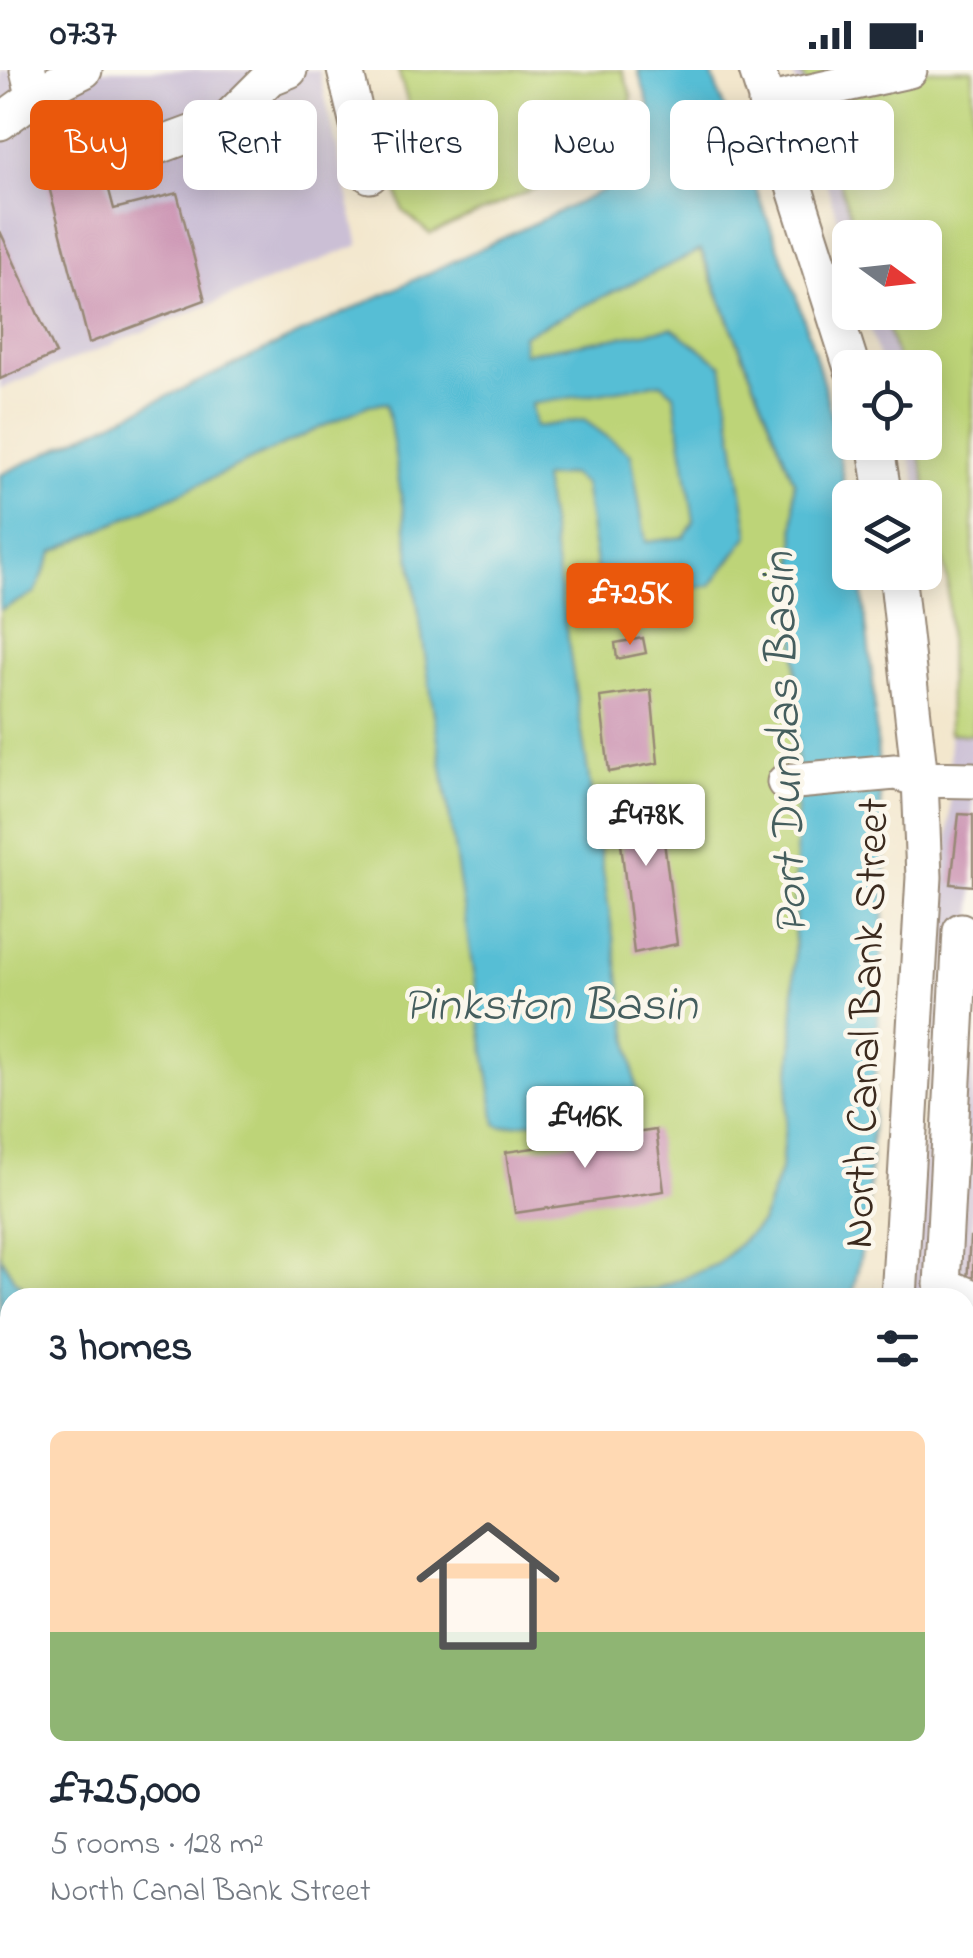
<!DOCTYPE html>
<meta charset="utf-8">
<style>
body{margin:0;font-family:"Indie Flower",sans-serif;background:#f2f2f3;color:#1f2937;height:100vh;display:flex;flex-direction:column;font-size:38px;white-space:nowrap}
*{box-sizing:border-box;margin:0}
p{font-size:32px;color:#747a83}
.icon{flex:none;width:55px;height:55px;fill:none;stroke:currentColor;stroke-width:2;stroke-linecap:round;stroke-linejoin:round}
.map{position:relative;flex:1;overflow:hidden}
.panel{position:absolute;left:0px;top:1218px;width:975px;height:672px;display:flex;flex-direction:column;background:#fff;border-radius:30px 30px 0 0;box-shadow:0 5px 25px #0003}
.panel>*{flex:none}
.guide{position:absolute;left:30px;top:30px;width:915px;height:90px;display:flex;gap:20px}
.needle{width:65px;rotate:105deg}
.controls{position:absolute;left:832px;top:150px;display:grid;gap:20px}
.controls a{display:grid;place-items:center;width:110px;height:110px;border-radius:15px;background:#fff;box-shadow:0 5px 25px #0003;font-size:50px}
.price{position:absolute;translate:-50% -85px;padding:0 22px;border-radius:10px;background:#fff;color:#222;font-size:32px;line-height:65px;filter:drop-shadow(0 2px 5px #0008)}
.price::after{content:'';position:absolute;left:50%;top:60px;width:30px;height:22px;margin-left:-15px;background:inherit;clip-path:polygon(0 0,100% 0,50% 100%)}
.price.on{background:#ea580c;color:#fff}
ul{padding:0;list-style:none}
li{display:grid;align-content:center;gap:20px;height:530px;padding:0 50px}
li span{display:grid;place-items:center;height:310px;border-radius:15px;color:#555}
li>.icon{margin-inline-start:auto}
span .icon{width:180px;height:180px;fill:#fffc;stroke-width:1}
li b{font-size:42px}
h2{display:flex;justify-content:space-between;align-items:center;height:120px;padding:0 50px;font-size:42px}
.chip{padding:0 35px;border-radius:15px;background:#fff;box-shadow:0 5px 25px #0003;font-size:35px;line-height:90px}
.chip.on{background:#ea580c;color:#fff}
.status{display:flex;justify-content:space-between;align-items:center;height:70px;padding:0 50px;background:#fff;direction:ltr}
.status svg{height:28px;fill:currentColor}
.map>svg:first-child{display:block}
.industrial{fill:#cbbfd5}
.green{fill:#bdd478;stroke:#7c7f4b;stroke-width:2.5}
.water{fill:#57bed5;stroke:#49747a;stroke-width:2.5;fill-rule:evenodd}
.building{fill:#cb93b2}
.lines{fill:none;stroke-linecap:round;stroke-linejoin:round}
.minor-casing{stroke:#978876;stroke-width:39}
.minor{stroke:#fff;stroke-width:35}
.rail-casing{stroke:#3b2a1e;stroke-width:11}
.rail{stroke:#fbf7ec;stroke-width:8;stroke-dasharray:22;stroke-linecap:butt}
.labels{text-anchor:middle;stroke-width:9;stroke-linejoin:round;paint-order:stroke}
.street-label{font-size:45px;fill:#3b2a1e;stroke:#fbf7ec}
.water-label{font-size:48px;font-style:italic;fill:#455e5e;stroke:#fbf7ec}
</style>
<div class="status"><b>07:37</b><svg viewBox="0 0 49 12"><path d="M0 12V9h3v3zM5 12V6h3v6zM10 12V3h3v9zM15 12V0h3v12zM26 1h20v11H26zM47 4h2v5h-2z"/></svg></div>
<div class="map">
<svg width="973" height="1888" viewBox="0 0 973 1888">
<rect width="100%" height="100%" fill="#fbf7ec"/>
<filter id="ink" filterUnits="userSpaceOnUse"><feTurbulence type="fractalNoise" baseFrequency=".01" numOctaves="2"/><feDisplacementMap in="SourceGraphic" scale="20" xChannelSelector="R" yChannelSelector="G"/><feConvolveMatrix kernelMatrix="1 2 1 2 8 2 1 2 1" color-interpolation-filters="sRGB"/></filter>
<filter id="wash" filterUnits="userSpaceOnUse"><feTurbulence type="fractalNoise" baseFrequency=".0048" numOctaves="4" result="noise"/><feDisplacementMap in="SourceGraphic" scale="40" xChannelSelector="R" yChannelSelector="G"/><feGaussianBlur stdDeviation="2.25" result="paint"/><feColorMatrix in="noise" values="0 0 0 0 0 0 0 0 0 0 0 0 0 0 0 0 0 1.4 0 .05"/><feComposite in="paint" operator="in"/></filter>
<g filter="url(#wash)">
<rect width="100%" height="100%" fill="#f3e7cd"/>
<path class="industrial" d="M0 0H319L359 175 0 319Z
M792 0H973V1888H155L144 1880H965V1228L912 1227 950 745 948 514 905 373 925 372V298L882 297 865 243 925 242V168H850V191Z
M0 1572 10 1578V1789L0 1782Z"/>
<path class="green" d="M398 0H622L632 27 615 79 590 95 430 164 403 141 395 113 429 101Z
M801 0H973V665L949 663 948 514 917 373 925 372V298L900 297 883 243 925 242V168L858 167Z
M700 180 794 411 797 726 793 972 781 1098 761 1153 718 1194 655 1219 535 1227H34L14 1209 0 1186V540L35 523 52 482Z
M0 1314 10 1320V1578L0 1572Z"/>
<path class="water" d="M638 0H710C771 167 850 321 850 502L860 503 873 613 886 809 867 1154 852 1227H535L655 1219 718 1194 761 1153 781 1098 793 972 797 726 794 411 701 180 523 265 524 283 672 258 722 295 749 465 711 515 602 533 584 414 570 404 543 408 638 1029 635 1036 501 1057 496 1054 387 333 369 335 53 482 35 523 0 540V405L626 110 650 39ZM661 313 674 324 694 451 684 467 646 472 631 384 584 350 535 357 531 334Z
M0 1186 14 1209 34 1227 10 1228V1320L0 1314Z"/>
<g id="blocks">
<path class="building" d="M101 90 114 139 177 123 205 230 89 273 46 105Z
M0 161 56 284 0 309Z
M643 568 646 583 617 589 615 573Z
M651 620 658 693 609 702 600 627Z
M657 716 677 874 634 883 615 723Z
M959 744 973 745V816L951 814Z
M656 1060 664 1121 515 1143 506 1082Z
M970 1168H973V1212H967Z
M965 1251 973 1252V1401L965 1400Z
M522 1880H581L580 1888H521Z
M685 1880H778L777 1888H684Z"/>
</g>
</g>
<g filter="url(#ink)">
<use href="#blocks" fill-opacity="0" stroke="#978876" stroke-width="2.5"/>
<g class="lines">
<g class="minor-casing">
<path id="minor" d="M28 0 34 25 84 0
M345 0 370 105
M757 0 852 298
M766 32 909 0
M0 52 40 23
M161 75 226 51 269 8 289 0
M875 372 884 428
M897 502 920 709 924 807 899 1228
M785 712 895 702 920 709 973 710
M961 861 942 1215 973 1228
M965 1646 973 1647
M630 1888 631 1880
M837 1888 838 1880"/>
</g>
<use href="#minor" class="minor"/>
<g class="rail-casing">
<path id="rail" d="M293 1880 304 1888
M323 1880 334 1888"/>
</g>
<use href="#rail" class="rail"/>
</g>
</g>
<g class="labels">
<g class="street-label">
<text transform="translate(863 953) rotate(-88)" y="16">North Canal Bank Street</text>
</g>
<g class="water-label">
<text transform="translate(782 674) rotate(-92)" y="17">Port Dundas Basin</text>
<text x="550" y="949">Pinkston Basin</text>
</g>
</g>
</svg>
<div class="controls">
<a><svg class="needle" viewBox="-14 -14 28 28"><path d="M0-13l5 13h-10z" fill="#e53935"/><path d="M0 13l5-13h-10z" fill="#747a83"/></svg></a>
<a><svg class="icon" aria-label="locate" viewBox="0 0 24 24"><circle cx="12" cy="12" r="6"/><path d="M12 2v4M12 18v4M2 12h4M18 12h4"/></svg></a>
<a><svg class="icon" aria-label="layers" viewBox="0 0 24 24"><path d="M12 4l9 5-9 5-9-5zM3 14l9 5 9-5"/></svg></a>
</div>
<b class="price on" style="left:630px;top:578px">£725K</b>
<b class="price" style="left:646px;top:799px">£478K</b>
<b class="price" style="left:585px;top:1101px">£416K</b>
<div class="guide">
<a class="chip on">Buy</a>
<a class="chip">Rent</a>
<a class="chip">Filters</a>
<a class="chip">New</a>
<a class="chip">Apartment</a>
</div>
<section class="panel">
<h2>3 homes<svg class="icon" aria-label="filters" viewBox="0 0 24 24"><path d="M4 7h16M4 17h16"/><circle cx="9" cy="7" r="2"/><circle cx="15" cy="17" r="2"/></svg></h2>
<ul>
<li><span style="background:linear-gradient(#ffd9b3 65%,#8fb573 0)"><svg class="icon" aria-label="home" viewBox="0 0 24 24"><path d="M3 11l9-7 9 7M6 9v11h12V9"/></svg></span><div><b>£725,000</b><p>5 rooms · 128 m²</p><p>North Canal Bank Street</p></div></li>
</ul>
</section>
</div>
